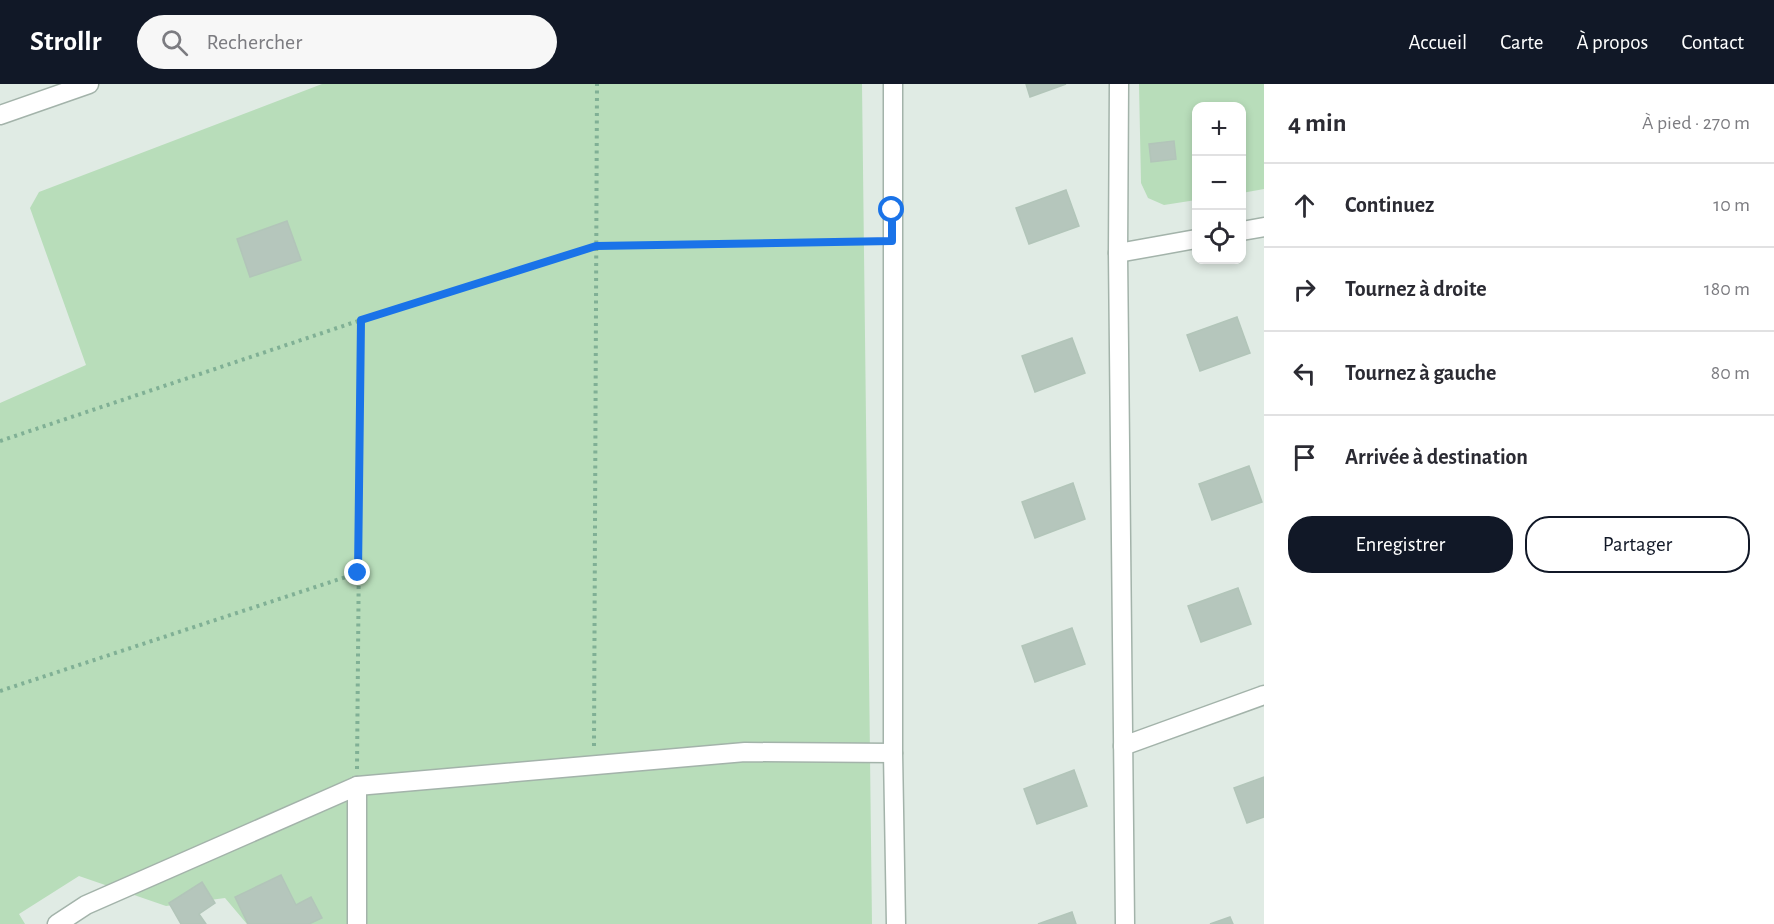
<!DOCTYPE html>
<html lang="fr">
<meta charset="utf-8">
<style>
body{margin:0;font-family:"Alegreya Sans",sans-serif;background:#f7f7f7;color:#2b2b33}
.controls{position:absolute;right:18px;top:18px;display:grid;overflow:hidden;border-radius:12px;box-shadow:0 3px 9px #0003}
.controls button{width:54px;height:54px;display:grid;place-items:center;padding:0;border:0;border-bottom:2px solid #e1e1e2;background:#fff;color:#2b2b33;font:30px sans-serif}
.stop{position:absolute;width:18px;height:18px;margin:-14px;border:4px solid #1a73e8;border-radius:50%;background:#fff}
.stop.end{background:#1a73e8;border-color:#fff;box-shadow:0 2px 6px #0008}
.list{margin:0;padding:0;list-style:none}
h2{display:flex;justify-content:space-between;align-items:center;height:78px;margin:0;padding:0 24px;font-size:26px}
h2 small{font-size:20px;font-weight:400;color:#7c7c81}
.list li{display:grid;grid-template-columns:39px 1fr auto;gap:18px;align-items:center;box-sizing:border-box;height:84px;padding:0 24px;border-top:2px solid #e1e1e2}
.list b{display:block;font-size:22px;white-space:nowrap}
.list em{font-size:20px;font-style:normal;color:#7c7c81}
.actions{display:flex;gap:12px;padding:18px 24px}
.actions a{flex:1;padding:14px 0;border:2px solid #111827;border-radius:24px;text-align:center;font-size:21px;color:#111827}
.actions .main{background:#111827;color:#fff}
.icon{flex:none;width:33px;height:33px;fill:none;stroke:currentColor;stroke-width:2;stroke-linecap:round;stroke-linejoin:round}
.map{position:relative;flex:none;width:1264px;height:840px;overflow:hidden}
header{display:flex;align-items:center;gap:36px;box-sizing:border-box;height:84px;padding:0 30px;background:#111827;color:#fff}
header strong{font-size:28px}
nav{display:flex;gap:33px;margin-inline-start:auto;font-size:21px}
.search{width:420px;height:54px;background:#f7f7f7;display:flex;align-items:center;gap:15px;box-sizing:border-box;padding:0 21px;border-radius:33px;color:#7c7c81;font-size:22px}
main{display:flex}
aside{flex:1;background:#fff}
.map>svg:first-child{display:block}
.green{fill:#b8ddba}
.building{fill:#b5c6bc;stroke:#b2c5b9;stroke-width:1.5}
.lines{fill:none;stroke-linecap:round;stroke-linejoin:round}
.minor-casing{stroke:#a3b3aa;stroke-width:21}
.tertiary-casing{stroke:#a3b3aa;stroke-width:21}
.path{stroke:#80b095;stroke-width:4;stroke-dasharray:3 4.5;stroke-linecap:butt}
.minor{stroke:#fff;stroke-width:18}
.tertiary{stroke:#fff;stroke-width:18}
.route{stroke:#1a73e8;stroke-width:8}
</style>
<header>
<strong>Strollr</strong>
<div class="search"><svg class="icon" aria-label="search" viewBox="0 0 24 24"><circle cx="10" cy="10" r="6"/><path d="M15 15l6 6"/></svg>Rechercher</div>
<nav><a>Accueil</a><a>Carte</a><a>À propos</a><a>Contact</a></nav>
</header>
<main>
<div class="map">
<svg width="1264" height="840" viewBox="0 0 1264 840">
<rect width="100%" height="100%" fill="#e0ebe4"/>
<g class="green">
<path d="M 322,0 L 862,0 L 872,840 L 247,840 L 225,814 L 166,822 L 79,792 L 19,830 L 25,840 L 0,840 L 0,319 L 86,281 L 30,124 L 39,108 Z"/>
<path d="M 1139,0 L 1264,0 L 1264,105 L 1242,109 L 1242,22 L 1196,22 L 1196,116 L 1164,121 L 1148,114 L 1141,99 Z"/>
</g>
<g class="building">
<path d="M 1026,0 L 1066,0 L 1030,13 Z"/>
<path d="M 1174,57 L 1176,75 L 1151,78 L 1149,60 Z"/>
<path d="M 1066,106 L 1079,142 L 1029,160 L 1016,124 Z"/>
<path d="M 287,137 L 301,176 L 250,193 L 237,155 Z"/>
<path d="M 1237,233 L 1250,269 L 1200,287 L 1187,251 Z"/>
<path d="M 1072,254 L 1085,289 L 1035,308 L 1022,272 Z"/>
<path d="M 1249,382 L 1262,418 L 1212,436 L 1199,400 Z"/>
<path d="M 1073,399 L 1085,435 L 1035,454 L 1022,418 Z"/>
<path d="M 1238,504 L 1251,540 L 1201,558 L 1188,522 Z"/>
<path d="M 1072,544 L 1085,580 L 1035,598 L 1022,562 Z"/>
<path d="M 1074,686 L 1087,722 L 1037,740 L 1024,705 Z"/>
<path d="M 1264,693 L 1264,733 L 1247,739 L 1234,704 Z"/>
<path d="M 281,791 L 296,821 L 311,813 L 322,834 L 309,840 L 248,840 L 235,813 Z"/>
<path d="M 202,798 L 215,819 L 199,830 L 206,840 L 181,840 L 169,819 Z"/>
<path d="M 1072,828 L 1076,840 L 1038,840 Z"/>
<path d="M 1230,833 L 1233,840 L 1210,840 Z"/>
</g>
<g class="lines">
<defs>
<g id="minor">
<path d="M 1119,0 L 1118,169 L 1125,840"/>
<path d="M 1242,147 L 1264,143"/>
<path d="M 1118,169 L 1196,155"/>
<path d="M 1123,662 L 1264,611"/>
<path d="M 57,840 L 86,821 L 357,702 L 745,668 L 893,669"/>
<path d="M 357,840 L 357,702"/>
</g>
<g id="tertiary">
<path d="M 893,0 L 893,669 L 896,840"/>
<path d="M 0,31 L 89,0"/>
</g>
</defs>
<use href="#minor" class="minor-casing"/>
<use href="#tertiary" class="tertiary-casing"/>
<g class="path">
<path d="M 0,357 L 361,236 L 596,162 L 874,157"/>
<path d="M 0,607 L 358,489"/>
<path d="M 594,662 L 597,0"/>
<path d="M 357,685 L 361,236"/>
</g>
<use href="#minor" class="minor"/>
<use href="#tertiary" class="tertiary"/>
</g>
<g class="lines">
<path class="route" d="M 358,489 L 361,236 L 596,162 L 892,157 L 892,126"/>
</g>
</svg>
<div class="controls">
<button>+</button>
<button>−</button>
<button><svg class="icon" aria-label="locate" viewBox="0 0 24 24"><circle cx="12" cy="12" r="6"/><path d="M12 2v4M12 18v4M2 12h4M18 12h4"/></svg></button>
</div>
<div class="stop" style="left:892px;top:126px"></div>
<div class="stop end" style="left:358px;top:489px"></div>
</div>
<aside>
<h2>4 min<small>À pied · 270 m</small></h2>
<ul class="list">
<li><svg class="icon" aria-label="ahead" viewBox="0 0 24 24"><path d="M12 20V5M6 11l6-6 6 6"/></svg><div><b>Continuez</b></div><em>10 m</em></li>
<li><svg class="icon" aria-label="right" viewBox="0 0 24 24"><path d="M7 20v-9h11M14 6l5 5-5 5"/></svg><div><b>Tournez à droite</b></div><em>180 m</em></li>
<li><svg class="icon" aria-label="left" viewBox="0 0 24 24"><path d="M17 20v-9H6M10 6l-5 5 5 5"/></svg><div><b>Tournez à gauche</b></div><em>80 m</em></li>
<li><svg class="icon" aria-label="arrive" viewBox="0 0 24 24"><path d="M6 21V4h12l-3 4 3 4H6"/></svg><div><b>Arrivée à destination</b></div></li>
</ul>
<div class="actions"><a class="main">Enregistrer</a><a>Partager</a></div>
</aside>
</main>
